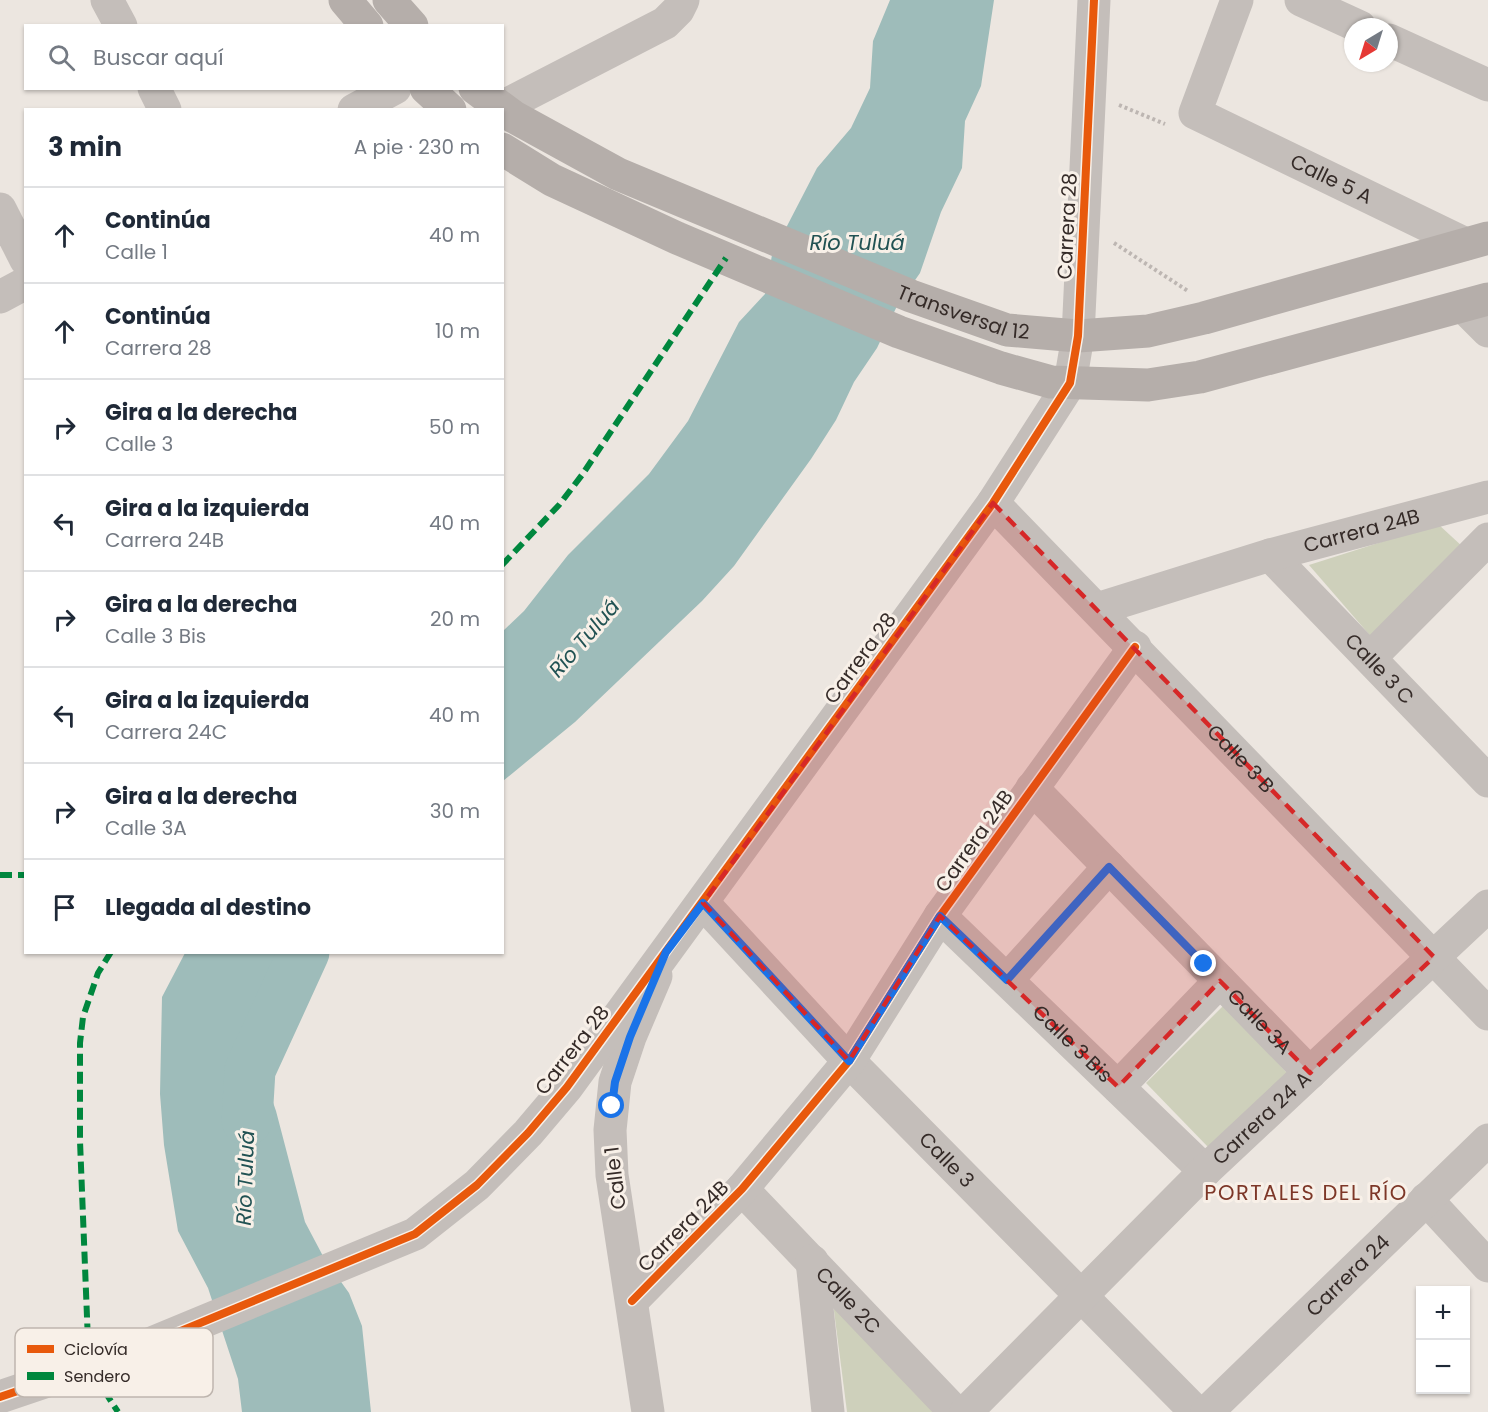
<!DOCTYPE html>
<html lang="es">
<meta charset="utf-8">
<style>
body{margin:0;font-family:Poppins,sans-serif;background:#f6f6f7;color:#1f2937}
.controls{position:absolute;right:18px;bottom:18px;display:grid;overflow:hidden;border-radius:0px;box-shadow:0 2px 4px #0004}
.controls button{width:54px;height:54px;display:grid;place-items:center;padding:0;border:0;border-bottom:2px solid #e0e1e3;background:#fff;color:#1f2937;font:30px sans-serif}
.compass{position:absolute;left:1344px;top:18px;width:54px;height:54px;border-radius:50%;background:#fff;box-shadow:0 2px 4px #0004;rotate:218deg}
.stop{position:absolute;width:18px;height:18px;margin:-14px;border:4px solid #1a73e8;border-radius:50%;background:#fff}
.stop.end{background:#1a73e8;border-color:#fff;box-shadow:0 2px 6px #0008}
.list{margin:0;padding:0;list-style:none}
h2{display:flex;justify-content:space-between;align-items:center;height:78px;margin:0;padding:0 24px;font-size:26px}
h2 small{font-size:20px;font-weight:400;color:#747a83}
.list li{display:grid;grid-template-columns:39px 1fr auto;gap:18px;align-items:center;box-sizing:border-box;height:96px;padding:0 24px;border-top:2px solid #e0e1e3}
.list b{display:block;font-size:22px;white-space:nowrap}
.list p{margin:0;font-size:20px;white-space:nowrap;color:#747a83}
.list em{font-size:20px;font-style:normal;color:#747a83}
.icon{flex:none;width:33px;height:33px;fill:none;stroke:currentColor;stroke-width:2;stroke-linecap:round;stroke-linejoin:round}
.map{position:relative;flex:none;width:1488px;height:1412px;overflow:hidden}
.search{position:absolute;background:#fff;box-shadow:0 2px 4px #0004;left:24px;top:24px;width:480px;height:66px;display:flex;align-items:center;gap:15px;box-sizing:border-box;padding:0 21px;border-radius:0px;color:#747a83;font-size:22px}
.panel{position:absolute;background:#fff;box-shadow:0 2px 4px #0004;left:24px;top:108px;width:480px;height:846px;border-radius:0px}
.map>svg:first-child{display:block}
.green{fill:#ced0bb}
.water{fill:#9ebcba}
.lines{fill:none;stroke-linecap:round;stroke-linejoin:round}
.river{stroke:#9ebcba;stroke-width:51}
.path{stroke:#bdb6b2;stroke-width:4;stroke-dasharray:3 3;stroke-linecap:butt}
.minor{stroke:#c4beba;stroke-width:33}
.tertiary{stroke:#c4beba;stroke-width:33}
.secondary{stroke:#b5aeaa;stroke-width:33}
.quiet{stroke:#00873e;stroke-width:6;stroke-dasharray:12 6;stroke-linecap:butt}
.cycleway-casing{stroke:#f8f0e8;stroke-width:11}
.cycleway{stroke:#e8590c;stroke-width:8}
.route{stroke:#1a73e8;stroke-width:8}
.marked{fill:#d62828;fill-opacity:0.2;stroke:#d62828;stroke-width:4.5;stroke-dasharray:12 8;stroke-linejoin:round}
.labels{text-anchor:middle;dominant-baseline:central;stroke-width:6;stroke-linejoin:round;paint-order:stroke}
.street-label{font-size:20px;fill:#352b28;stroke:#f8f0e8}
.water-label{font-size:21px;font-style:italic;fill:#215253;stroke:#f8f0e8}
.neighbourhood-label{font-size:21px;letter-spacing:1.5px;fill:#7d3728;stroke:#f8f0e8}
.key{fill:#f8f0e8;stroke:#beb5ae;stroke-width:1.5}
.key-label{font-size:16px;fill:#352b28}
</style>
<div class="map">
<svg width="1488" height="1412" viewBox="0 0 1488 1412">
<rect width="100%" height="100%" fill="#ece6e0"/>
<g class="green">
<path d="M 1438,524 L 1464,548 L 1374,640 L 1309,565 Z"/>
<path d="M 1224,1005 L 1288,1074 L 1209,1148 L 1146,1083 Z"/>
<path d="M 833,1303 L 936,1412 L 847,1412 Z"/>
</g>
<g class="water">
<path d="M 890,0 L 994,0 L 981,86 L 965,121 L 962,168 L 941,212 L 920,273 L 897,306 L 877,348 L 854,382 L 836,420 L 811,459 L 734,566 L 702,601 L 575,722 L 503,781 L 503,631 L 524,611 L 568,555 L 649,474 L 688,421 L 739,322 L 765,294 L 772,255 L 817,168 L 851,128 L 870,88 L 873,41 Z"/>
<path d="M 185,953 L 318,953 L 258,1032 L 258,1059 L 276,1111 L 305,1222 L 324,1258 L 349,1293 L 362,1326 L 371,1412 L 242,1412 L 238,1379 L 208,1288 L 178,1231 L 164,1145 L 160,1094 L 162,997 Z"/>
</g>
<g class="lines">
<path class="river" d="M 247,1120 L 250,1070 L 304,952"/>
<g class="path">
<path d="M 1119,105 L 1165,124"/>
<path d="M 1114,243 L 1188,291"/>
</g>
<g class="minor">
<path d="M 107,0 L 121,26"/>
<path id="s1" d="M 1237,0 L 1195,113 L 1466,244"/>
<path d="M 1301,0 L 1360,27"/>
<path d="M 1389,40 L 1488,85"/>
<path d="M 154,88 L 165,110"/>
<path d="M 502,107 L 665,23 L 678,10 L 683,0"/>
<path d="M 354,110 L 395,88"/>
<path d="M 0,209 L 26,260"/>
<path d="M 0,297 L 26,283"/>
<path d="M 1463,306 L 1488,331"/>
<path id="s2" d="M 993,503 L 1488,1014"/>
<path id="s3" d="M 1270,555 L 1488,781"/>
<path id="s4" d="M 1097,609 L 1270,555 L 1488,497"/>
<path d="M 1370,658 L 1488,539"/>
<path id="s5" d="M 1032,788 L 1310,1073"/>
<path id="s6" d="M 703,903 L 849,1061 L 1196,1412"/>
<path id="s7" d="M 940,916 L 1205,1171"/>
<path d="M 1007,980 L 1109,867"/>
<path d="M 1118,1087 L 1220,981"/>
<path id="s8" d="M 742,1189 L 955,1412"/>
<path d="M 1426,1199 L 1488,1266"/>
<path d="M 812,1261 L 828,1412"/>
<path d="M 632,1301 L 742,1189 L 849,1061 L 940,916 L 1135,647"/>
<path d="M 648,1412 L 612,1175 L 610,1130 L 615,1082 L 630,1037 L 656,976"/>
<path id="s9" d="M 966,1412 L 1205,1171 L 1488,906"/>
<path id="s10" d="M 1207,1412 L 1488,1140"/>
</g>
<path class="tertiary" d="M 0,1397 L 118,1357 L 415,1234 L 477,1185 L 528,1133 L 567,1087 L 993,503 L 1070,383 L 1078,336 L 1094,0"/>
<g class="secondary">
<path d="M 345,0 L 367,26"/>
<path d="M 389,0 L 412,26"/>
<path d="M 426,88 L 450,110"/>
<path id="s11" d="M 475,88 L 514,117 L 618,174 L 911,296 L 1007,330 L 1078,336 L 1148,331 L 1204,318 L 1488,238"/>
<path d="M 502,149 L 552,180 L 677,238 L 899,332 L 1001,368 L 1051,382 L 1148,385 L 1200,377 L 1488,299"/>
</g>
<g class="quiet">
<path d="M 502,565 L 559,505 L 582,475 L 726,258"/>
<path d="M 0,875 L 26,875"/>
<path d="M 111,952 L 98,973 L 83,1017 L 80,1043 L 80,1141 L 89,1367 L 118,1412"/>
</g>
<defs>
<g id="cycleway">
<path d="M 632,1301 L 742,1189 L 849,1061 L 940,916 L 1135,647"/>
<path d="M 0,1397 L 118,1357 L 415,1234 L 477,1185 L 528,1133 L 567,1087 L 993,503 L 1070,383 L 1078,336 L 1094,0"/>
</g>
</defs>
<use href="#cycleway" class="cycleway-casing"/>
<use href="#cycleway" class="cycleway"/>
</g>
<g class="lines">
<path class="route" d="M 612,1106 L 615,1082 L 630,1037 L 666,952 L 703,903 L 849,1061 L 940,916 L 1007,980 L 1109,867 L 1204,964"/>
</g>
<path class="marked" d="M 993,503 L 1434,957 L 1310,1073 L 1220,981 L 1118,1087 L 940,916 L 849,1061 L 703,903 Z"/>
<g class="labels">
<g class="street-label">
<text stroke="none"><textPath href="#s1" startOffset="272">Calle 5 A</textPath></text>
<text transform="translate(1067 226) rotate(-87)">Carrera 28</text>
<text stroke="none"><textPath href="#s11" startOffset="540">Transversal 12</textPath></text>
<text stroke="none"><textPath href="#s4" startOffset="276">Carrera 24B</textPath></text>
<text transform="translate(860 658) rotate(-54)">Carrera 28</text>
<text stroke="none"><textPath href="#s3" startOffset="158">Calle 3 C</textPath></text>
<text stroke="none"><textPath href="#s2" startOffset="356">Calle 3 B</textPath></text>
<text transform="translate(974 841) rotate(-55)">Carrera 24B</text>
<text stroke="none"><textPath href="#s5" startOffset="326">Calle 3A</textPath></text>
<text stroke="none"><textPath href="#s7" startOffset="184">Calle 3 Bis</textPath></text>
<text transform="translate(572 1050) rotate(-52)">Carrera 28</text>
<text stroke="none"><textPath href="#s9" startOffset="417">Carrera 24 A</textPath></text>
<text stroke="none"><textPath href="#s6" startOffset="354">Calle 3</textPath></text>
<text transform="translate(615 1178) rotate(-97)">Calle 1</text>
<text transform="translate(683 1226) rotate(-45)">Carrera 24B</text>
<text stroke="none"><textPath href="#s10" startOffset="196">Carrera 24</textPath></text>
<text stroke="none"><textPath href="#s8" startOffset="154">Calle 2C</textPath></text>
</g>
<g class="water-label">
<text x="857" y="242">Río Tuluá</text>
<text transform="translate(584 638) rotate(-49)">Río Tuluá</text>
<text transform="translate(245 1178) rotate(-88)">Río Tuluá</text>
</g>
<g class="neighbourhood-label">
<text x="1306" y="1192">PORTALES DEL RÍO</text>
</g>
</g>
<rect x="15" y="1328" width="198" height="69" rx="9" class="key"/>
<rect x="27" y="1345" width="27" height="8" fill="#e8590c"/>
<rect x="27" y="1372" width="27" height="8" fill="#00873e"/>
<g class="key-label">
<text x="64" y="1355">Ciclovía</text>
<text x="64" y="1382">Sendero</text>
</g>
</svg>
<div class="controls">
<button>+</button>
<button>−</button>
</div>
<svg class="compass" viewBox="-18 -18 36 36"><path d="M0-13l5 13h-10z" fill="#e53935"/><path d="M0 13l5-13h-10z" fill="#747a83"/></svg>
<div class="stop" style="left:612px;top:1106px"></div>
<div class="stop end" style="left:1204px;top:964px"></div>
<div class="search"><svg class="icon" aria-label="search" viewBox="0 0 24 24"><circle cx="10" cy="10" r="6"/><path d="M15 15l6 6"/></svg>Buscar aquí</div>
<section class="panel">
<h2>3 min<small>A pie · 230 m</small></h2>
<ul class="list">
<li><svg class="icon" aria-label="ahead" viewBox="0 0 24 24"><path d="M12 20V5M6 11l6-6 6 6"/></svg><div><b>Continúa</b><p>Calle 1</p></div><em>40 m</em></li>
<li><svg class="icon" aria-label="ahead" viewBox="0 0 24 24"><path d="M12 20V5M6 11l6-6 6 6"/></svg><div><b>Continúa</b><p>Carrera 28</p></div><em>10 m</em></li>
<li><svg class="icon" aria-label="right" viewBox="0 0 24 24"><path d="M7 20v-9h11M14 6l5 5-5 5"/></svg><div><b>Gira a la derecha</b><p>Calle 3</p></div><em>50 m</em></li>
<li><svg class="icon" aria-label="left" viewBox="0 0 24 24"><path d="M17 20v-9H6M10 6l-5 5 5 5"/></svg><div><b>Gira a la izquierda</b><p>Carrera 24B</p></div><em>40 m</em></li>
<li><svg class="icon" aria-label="right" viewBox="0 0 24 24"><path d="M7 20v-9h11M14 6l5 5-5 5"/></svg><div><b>Gira a la derecha</b><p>Calle 3 Bis</p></div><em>20 m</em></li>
<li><svg class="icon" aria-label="left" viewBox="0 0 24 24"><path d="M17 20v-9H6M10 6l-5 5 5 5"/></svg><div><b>Gira a la izquierda</b><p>Carrera 24C</p></div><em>40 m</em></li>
<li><svg class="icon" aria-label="right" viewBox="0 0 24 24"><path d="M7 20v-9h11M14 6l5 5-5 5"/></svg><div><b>Gira a la derecha</b><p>Calle 3A</p></div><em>30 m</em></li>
<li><svg class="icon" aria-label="arrive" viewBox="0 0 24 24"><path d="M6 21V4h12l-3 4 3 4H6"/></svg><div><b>Llegada al destino</b></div></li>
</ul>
</section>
</div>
